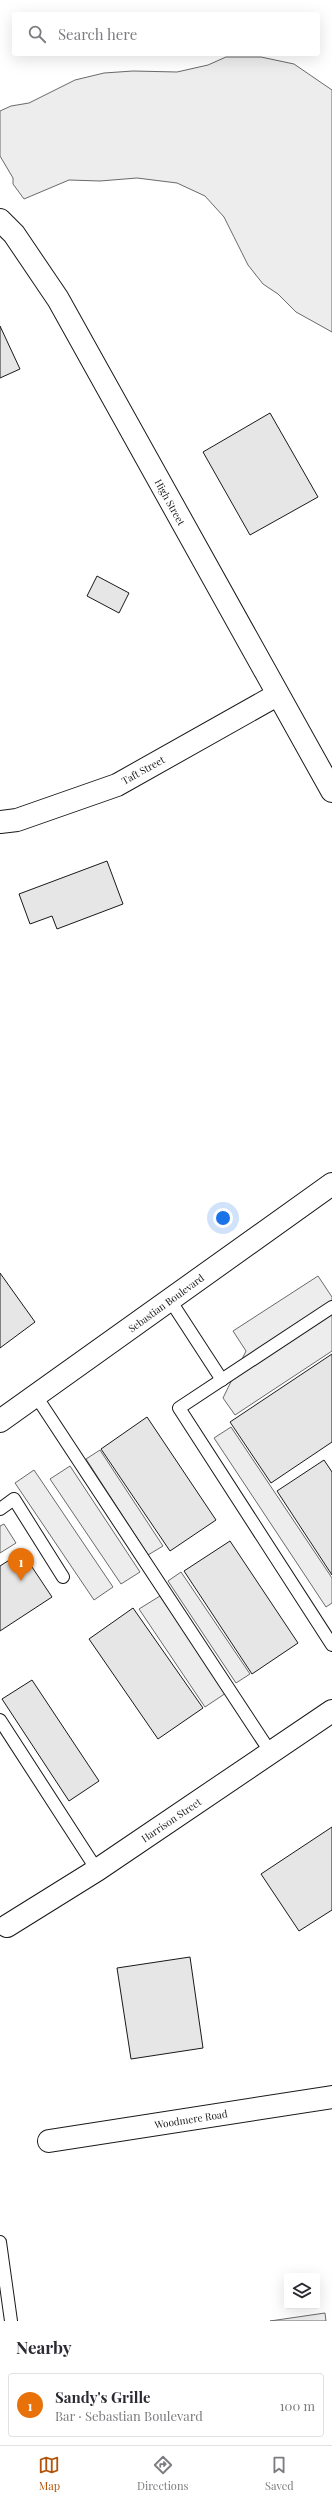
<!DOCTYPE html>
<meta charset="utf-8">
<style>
body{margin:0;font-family:"Playfair Display",serif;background:#f2f2f3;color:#2b2b33}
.controls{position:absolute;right:12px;bottom:12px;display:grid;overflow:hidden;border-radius:4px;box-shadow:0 4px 16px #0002}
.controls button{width:36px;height:36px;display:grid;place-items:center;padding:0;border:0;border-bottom:1px solid #e1e1e2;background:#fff;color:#2b2b33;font:20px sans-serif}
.you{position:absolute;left:223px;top:1218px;width:14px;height:14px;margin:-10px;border:3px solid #fff;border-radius:50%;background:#1a73e8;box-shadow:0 0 0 6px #1a73e833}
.badge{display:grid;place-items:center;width:26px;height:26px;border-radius:50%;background:#b45309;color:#fff;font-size:13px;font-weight:700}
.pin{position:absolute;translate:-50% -33px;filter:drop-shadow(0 1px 2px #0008)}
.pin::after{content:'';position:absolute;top:21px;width:14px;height:12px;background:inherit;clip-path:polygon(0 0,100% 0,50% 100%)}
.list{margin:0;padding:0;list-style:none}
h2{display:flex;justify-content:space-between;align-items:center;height:52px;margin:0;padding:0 16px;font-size:17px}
h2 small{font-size:13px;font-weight:400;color:#7c7c81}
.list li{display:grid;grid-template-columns:26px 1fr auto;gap:12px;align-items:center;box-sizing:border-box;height:64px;margin:0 8px 8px;padding:0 8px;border:1px solid #e1e1e2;border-radius:4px}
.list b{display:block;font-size:15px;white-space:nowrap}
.list p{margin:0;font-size:13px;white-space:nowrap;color:#7c7c81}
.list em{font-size:13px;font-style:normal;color:#7c7c81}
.icon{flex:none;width:22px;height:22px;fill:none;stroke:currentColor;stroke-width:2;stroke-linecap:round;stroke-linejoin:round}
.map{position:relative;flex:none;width:332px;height:2321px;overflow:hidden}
.search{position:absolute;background:#fff;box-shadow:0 4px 16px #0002;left:12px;right:12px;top:12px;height:44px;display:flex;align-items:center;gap:10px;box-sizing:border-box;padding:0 14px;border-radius:4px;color:#7c7c81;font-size:15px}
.sheet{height:124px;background:#fff}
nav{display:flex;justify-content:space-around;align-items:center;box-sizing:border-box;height:56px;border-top:1px solid #e1e1e2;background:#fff;font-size:11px;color:#7c7c81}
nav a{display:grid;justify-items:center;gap:2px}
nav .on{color:#b45309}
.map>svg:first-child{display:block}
.built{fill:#ededed;stroke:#6a6a6a}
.building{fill:#e6e6e6;stroke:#1a1a1a}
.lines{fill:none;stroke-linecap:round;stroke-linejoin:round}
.service-casing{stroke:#1a1a1a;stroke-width:14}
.minor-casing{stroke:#1a1a1a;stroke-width:24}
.tertiary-casing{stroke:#1a1a1a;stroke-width:24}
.secondary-casing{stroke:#1a1a1a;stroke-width:24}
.service{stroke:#fff;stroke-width:12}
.minor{stroke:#fff;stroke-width:22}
.tertiary{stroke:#fff;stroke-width:22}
.secondary{stroke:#fff;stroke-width:22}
.labels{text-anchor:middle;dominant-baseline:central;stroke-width:3;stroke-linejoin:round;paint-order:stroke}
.street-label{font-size:10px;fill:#1a1a1a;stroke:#fff}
</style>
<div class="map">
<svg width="332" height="2321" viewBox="0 0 332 2321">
<rect width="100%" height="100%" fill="#fff"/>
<g class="built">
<path d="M 226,57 L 261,57 L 294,64 L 332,90 L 332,332 L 296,312 L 278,294 L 263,284 L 248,265 L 224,217 L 205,196 L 177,183 L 137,178 L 100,181 L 69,180 L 24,199 L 13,184 L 13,178 L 0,156 L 0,111 L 11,106 L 29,103 L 75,80 L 104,73 L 133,71 L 177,72 L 208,65 Z"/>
<path d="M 318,1276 L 332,1297 L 332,1351 L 235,1415 L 223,1398 L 246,1351 L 233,1331 Z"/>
<path d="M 231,1427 L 332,1578 L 332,1603 L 326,1607 L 214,1438 Z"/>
<path d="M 100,1450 L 163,1546 L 148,1555 L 86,1459 Z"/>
<path d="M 70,1466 L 140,1572 L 121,1584 L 50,1479 Z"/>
<path d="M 34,1470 L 113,1587 L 94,1600 L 15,1483 Z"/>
<path d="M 4,1524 L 16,1543 L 0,1553 L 0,1526 Z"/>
<path d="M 181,1572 L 250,1674 L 236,1683 L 168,1581 Z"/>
<path d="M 160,1596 L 226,1693 L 205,1707 L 139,1609 Z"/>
<path d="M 325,2313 L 326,2321 L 270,2321 Z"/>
</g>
<g class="building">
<path d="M 0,326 L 20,369 L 0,378 Z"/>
<path d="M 270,413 L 318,497 L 250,535 L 203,452 Z"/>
<path d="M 97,576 L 129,593 L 119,613 L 87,596 Z"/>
<path d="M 107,861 L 123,904 L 57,929 L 52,916 L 30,924 L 19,894 Z"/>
<path d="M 0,1273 L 35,1322 L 0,1348 Z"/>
<path d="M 332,1354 L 332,1442 L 271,1483 L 230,1422 Z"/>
<path d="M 147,1417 L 216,1520 L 170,1551 L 101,1449 Z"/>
<path d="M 324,1460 L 332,1472 L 332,1575 L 277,1491 Z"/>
<path d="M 230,1541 L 298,1643 L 252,1674 L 184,1571 Z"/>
<path d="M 22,1552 L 52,1597 L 0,1631 L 0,1566 Z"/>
<path d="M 133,1608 L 203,1708 L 158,1739 L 89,1639 Z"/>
<path d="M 32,1680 L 99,1781 L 69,1801 L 2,1699 Z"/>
<path d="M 332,1827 L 332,1910 L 299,1931 L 261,1874 Z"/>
<path d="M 190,1957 L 203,2048 L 131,2059 L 117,1968 Z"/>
</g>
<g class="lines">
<defs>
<g id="service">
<path d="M 170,1300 L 222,1380"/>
<path d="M 332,1307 L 179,1408 L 332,1645"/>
<path d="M 36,1396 L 271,1753"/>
<path d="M 0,1509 L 14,1499 L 63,1577"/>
<path d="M 0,1720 L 97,1870"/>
<path d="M 0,2242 L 11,2321"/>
</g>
<g id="minor">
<path d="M 0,822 L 17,820 L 117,785 L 277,695"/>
<path d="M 7,1926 L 97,1870 L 332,1711"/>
<path d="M 49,2141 L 332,2097"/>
</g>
<path id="tertiary" d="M 0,220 L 14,234 L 58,299 L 332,791"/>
<path id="secondary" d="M 0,1421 L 332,1184"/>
</defs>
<use href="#service" class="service-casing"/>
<use href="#minor" class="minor-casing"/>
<use href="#tertiary" class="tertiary-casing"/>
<use href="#secondary" class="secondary-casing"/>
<use href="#service" class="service"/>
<use href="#minor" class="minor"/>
<use href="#tertiary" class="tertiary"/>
<use href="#secondary" class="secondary"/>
</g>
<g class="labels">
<g class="street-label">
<text transform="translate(170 502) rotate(61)">High Street</text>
<text transform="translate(143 770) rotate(-29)">Taft Street</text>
<text transform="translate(166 1303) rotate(-36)">Sebastian Boulevard</text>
<text transform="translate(171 1820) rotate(-34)">Harrison Street</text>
<text transform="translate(191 2119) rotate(-9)">Woodmere Road</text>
</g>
</g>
</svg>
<div class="controls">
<button><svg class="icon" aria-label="layers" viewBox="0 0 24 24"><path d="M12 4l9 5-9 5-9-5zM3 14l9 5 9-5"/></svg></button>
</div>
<div class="you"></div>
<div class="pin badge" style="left:21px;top:1581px;background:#e8710a">1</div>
<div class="search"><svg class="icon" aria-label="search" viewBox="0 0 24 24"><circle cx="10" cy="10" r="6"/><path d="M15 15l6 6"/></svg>Search here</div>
</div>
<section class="sheet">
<h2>Nearby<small></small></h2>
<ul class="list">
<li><span class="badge" style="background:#e8710a">1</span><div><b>Sandy's Grille</b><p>Bar · Sebastian Boulevard</p></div><em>100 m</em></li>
</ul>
</section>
<nav>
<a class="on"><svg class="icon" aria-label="map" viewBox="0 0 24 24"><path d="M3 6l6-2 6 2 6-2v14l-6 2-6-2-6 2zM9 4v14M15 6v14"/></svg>Map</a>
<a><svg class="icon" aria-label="directions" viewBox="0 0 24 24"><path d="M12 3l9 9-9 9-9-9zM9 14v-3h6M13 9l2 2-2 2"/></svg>Directions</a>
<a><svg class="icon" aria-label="saved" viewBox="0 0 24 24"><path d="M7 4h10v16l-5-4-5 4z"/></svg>Saved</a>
</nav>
